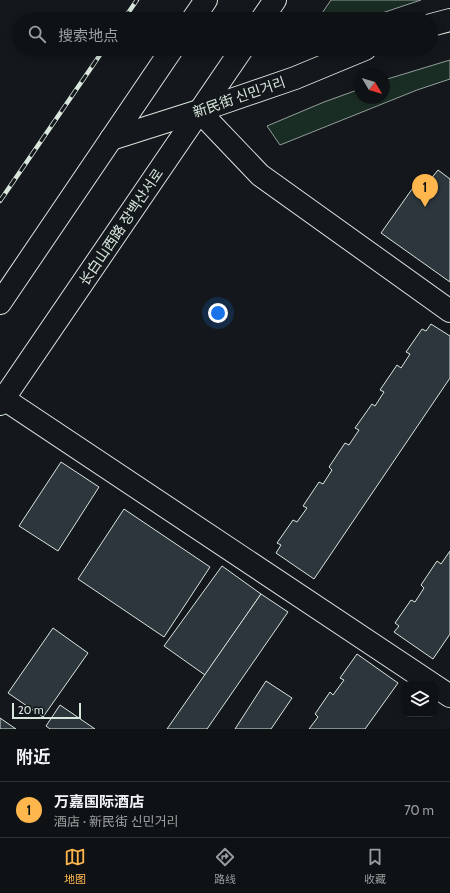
<!DOCTYPE html>
<html lang="zh">
<meta charset="utf-8">
<style>
body{margin:0;font-family:Cabin,"Noto Sans SC","Noto Sans KR",sans-serif;background:#181b1e;color:#f1f3f6}
.controls{position:absolute;right:12px;bottom:12px;display:grid;overflow:hidden;border-radius:8px;box-shadow:0 2px 10px #0003}
.controls button{width:36px;height:36px;display:grid;place-items:center;padding:0;border:0;border-bottom:1px solid #2f3234;background:#0f1215;color:#f1f3f6;font:20px sans-serif}
.compass{position:absolute;left:354px;top:68px;width:36px;height:36px;border-radius:50%;background:#0f1215;box-shadow:0 2px 10px #0003;rotate:128deg}
.scale{position:absolute;left:12px;bottom:10px;width:69px;box-sizing:border-box;padding-left:4px;border:2px solid #d8e6dc;border-top:0;font-size:11px;line-height:14px;white-space:nowrap;color:#d8e6dc;-webkit-text-stroke:3px #14181c;paint-order:stroke}
.you{position:absolute;left:218px;top:313px;width:14px;height:14px;margin:-10px;border:3px solid #fff;border-radius:50%;background:#1a73e8;box-shadow:0 0 0 6px #1a73e833}
.badge{display:grid;place-items:center;width:26px;height:26px;border-radius:50%;background:#ffb74d;color:#111;font-size:13px;font-weight:700}
.pin{position:absolute;translate:-50% -33px;filter:drop-shadow(0 1px 2px #0008)}
.pin::after{content:'';position:absolute;top:21px;width:14px;height:12px;background:inherit;clip-path:polygon(0 0,100% 0,50% 100%)}
.list{margin:0;padding:0;list-style:none}
h2{display:flex;justify-content:space-between;align-items:center;height:52px;margin:0;padding:0 16px;font-size:17px}
h2 small{font-size:13px;font-weight:400;color:#9b9ea0}
.list li{display:grid;grid-template-columns:26px 1fr auto;gap:12px;align-items:center;box-sizing:border-box;height:56px;padding:0 16px;border-top:1px solid #2f3234}
.list b{display:block;font-size:15px;white-space:nowrap}
.list p{margin:0;font-size:13px;white-space:nowrap;color:#9b9ea0}
.list em{font-size:13px;font-style:normal;color:#9b9ea0}
.icon{flex:none;width:22px;height:22px;fill:none;stroke:currentColor;stroke-width:2;stroke-linecap:round;stroke-linejoin:round}
.map{position:relative;flex:none;width:450px;height:729px;overflow:hidden}
.search{position:absolute;background:#0f1215;box-shadow:0 2px 10px #0003;left:12px;right:12px;top:12px;height:44px;display:flex;align-items:center;gap:10px;box-sizing:border-box;padding:0 14px;border-radius:22px;color:#9b9ea0;font-size:15px}
.sheet{height:108px;background:#0f1215}
nav{display:flex;justify-content:space-around;align-items:center;box-sizing:border-box;height:56px;border-top:1px solid #2f3234;background:#0f1215;font-size:11px;color:#9b9ea0}
nav a{display:grid;justify-items:center;gap:2px}
nav .on{color:#ffb74d}
.map>svg:first-child{display:block}
.green{fill:#1a2d24;stroke:#939e99}
.building{fill:#2c363c;stroke:#d8e6dc}
.lines{fill:none;stroke-linecap:round;stroke-linejoin:round}
.minor-casing{stroke:#d8e6dc;stroke-width:24}
.major-casing{stroke:#d8e6dc;stroke-width:24}
.minor{stroke:#14181c;stroke-width:22}
.major{stroke:#14181c;stroke-width:22}
.rail-casing{stroke:#d8e6dc;stroke-width:4.5}
.rail{stroke:#14181c;stroke-width:3;stroke-dasharray:9;stroke-linecap:butt}
.labels{text-anchor:middle;dominant-baseline:central;stroke-width:3;stroke-linejoin:round;paint-order:stroke}
.street-label{font-size:14px;fill:#d8e6dc;stroke:#14181c}
</style>
<div class="map">
<svg width="450" height="729" viewBox="0 0 450 729">
<rect width="100%" height="100%" fill="#14181c"/>
<g class="green">
<path d="M 331,0 L 421,0 L 364,19 L 318,19 Z"/>
<path d="M 450,60 L 450,79 L 417,90 L 280,145 L 267,126 L 324,102 L 360,89 L 360,98 L 384,98 L 384,80 Z"/>
</g>
<g class="building">
<path d="M 438,170 L 450,179 L 450,282 L 381,233 L 422,175 L 430,180 Z"/>
<path d="M 431,324 L 450,336 L 450,378 L 314,579 L 276,553 L 281,545 L 277,543 L 293,520 L 297,522 L 307,508 L 303,506 L 319,482 L 323,484 L 332,470 L 329,467 L 345,443 L 349,445 L 359,430 L 355,428 L 372,404 L 375,406 L 384,392 L 380,390 L 397,365 L 401,368 L 410,354 L 406,352 L 422,329 L 426,331 Z"/>
<path d="M 61,462 L 99,487 L 58,551 L 19,526 Z"/>
<path d="M 124,509 L 210,567 L 164,637 L 78,579 Z"/>
<path d="M 450,551 L 450,634 L 433,659 L 394,632 L 399,626 L 395,623 L 411,600 L 415,602 L 424,588 L 421,585 L 437,561 L 441,564 Z"/>
<path d="M 222,566 L 261,594 L 205,675 L 164,646 Z"/>
<path d="M 261,594 L 288,612 L 207,729 L 167,729 Z"/>
<path d="M 53,628 L 88,653 L 43,717 L 8,693 Z"/>
<path d="M 357,654 L 398,683 L 365,729 L 309,729 L 318,717 L 315,714 L 330,692 L 333,695 L 344,680 L 340,678 Z"/>
<path d="M 266,681 L 292,698 L 271,729 L 235,729 Z"/>
<path d="M 60,705 L 95,729 L 50,729 L 46,726 Z"/>
<path d="M 0,718 L 16,729 L 0,729 Z"/>
</g>
<g class="lines">
<defs>
<g id="minor">
<path d="M 199,111 L 260,175 L 450,311"/>
<path d="M 4,399 L 432,684"/>
<path d="M 435,686 L 450,696"/>
</g>
<g id="major">
<path d="M 193,19 L 206,0"/>
<path d="M 262,19 L 275,0"/>
<path d="M 431,25 L 450,20"/>
<path d="M 111,139 L 199,111 L 295,78 L 365,49"/>
<path d="M 0,303 L 172,49"/>
<path d="M 0,404 L 242,49"/>
</g>
</defs>
<use href="#minor" class="minor-casing"/>
<use href="#major" class="major-casing"/>
<use href="#minor" class="minor"/>
<use href="#major" class="major"/>
<defs>
<g id="rail">
<path d="M 124,19 L 137,0"/>
<path d="M 0,201 L 104,49"/>
</g>
</defs>
<use href="#rail" class="rail-casing"/>
<use href="#rail" class="rail"/>
</g>
<g class="labels">
<g class="street-label">
<text transform="translate(239 97) rotate(-19)">新民街 신민거리</text>
<text transform="translate(121 227) rotate(-56)">长白山西路 장백산서로</text>
</g>
</g>
</svg>
<div class="controls">
<button><svg class="icon" aria-label="layers" viewBox="0 0 24 24"><path d="M12 4l9 5-9 5-9-5zM3 14l9 5 9-5"/></svg></button>
</div>
<svg class="compass" viewBox="-18 -18 36 36"><path d="M0-13l5 13h-10z" fill="#e53935"/><path d="M0 13l5-13h-10z" fill="#9b9ea0"/></svg>
<div class="scale">20 m</div>
<div class="you"></div>
<div class="pin badge" style="left:425px;top:207px">1</div>
<div class="search"><svg class="icon" aria-label="search" viewBox="0 0 24 24"><circle cx="10" cy="10" r="6"/><path d="M15 15l6 6"/></svg>搜索地点</div>
</div>
<section class="sheet">
<h2>附近<small></small></h2>
<ul class="list">
<li><span class="badge">1</span><div><b>万嘉国际酒店</b><p>酒店 · 新民街 신민거리</p></div><em>70 m</em></li>
</ul>
</section>
<nav>
<a class="on"><svg class="icon" aria-label="map" viewBox="0 0 24 24"><path d="M3 6l6-2 6 2 6-2v14l-6 2-6-2-6 2zM9 4v14M15 6v14"/></svg>地图</a>
<a><svg class="icon" aria-label="directions" viewBox="0 0 24 24"><path d="M12 3l9 9-9 9-9-9zM9 14v-3h6M13 9l2 2-2 2"/></svg>路线</a>
<a><svg class="icon" aria-label="saved" viewBox="0 0 24 24"><path d="M7 4h10v16l-5-4-5 4z"/></svg>收藏</a>
</nav>
